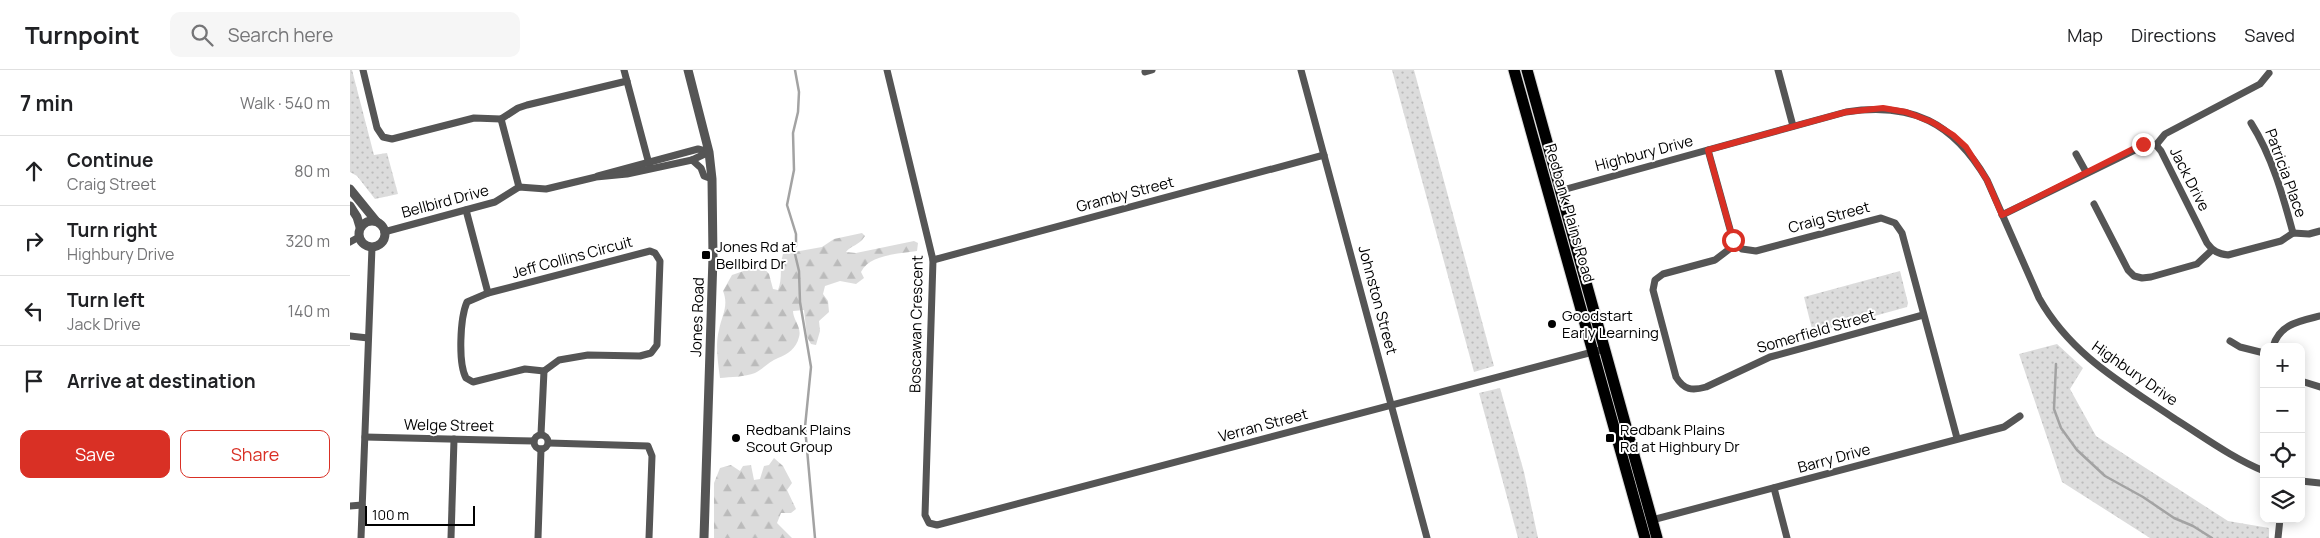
<!DOCTYPE html>
<meta charset="utf-8">
<style>
body{margin:0;font-family:Manrope,sans-serif;background:#f6f6f6;color:#202124}
.controls{position:absolute;right:15px;bottom:15px;display:grid;overflow:hidden;border-radius:10px;box-shadow:0 2px 12px #0003}
.controls button{width:45px;height:45px;display:grid;place-items:center;padding:0;border:0;border-bottom:1px solid #e0e0e0;background:#fff;color:#202124;font:25px sans-serif}
.scale{position:absolute;left:15px;bottom:12px;width:110px;box-sizing:border-box;padding-left:5px;border:2px solid #000;border-top:0;font-size:14px;line-height:18px;white-space:nowrap;color:#000;-webkit-text-stroke:4px #fff;paint-order:stroke}
.stop{position:absolute;width:15px;height:15px;margin:-11px;border:4px solid #d93025;border-radius:50%;background:#fff}
.stop.end{background:#d93025;border-color:#fff;box-shadow:0 1px 5px #0008}
.list{margin:0;padding:0;list-style:none}
h2{display:flex;justify-content:space-between;align-items:center;height:65px;margin:0;padding:0 20px;font-size:21px}
h2 small{font-size:16px;font-weight:400;color:#757577}
.list li{display:grid;grid-template-columns:32px 1fr auto;gap:15px;align-items:center;box-sizing:border-box;height:70px;padding:0 20px;border-top:1px solid #e0e0e0}
.list b{display:block;font-size:19px;white-space:nowrap}
.list p{margin:0;font-size:16px;white-space:nowrap;color:#757577}
.list em{font-size:16px;font-style:normal;color:#757577}
.actions{display:flex;gap:10px;padding:15px 20px}
.actions a{flex:1;padding:11px 0;border:1px solid #d93025;border-radius:10px;text-align:center;font-size:18px;color:#d93025}
.actions .main{background:#d93025;color:#fff}
.icon{flex:none;width:28px;height:28px;fill:none;stroke:currentColor;stroke-width:2;stroke-linecap:round;stroke-linejoin:round}
.map{position:relative;flex:none;width:1970px;height:468px;overflow:hidden}
header{display:flex;align-items:center;gap:30px;box-sizing:border-box;height:70px;padding:0 25px;background:#fff;border-bottom:1px solid #e0e0e0}
header strong{font-size:24px}
nav{display:flex;gap:28px;margin-inline-start:auto;font-size:18px}
.search{width:350px;height:45px;background:#f6f6f6;display:flex;align-items:center;gap:12px;box-sizing:border-box;padding:0 18px;border-radius:10px;color:#757577;font-size:19px}
main{display:flex}
aside{flex:1;background:#fff}
.map>svg:first-child{display:block}
.forest{fill:url(#forest-firs)}
.park{fill:url(#park-dots)}
.lines{fill:none;stroke-linecap:round;stroke-linejoin:round}
.stream{stroke:#a3a3a3;stroke-width:2.5}
.primary-casing{stroke:#dbdbdb;stroke-width:13}
.minor{stroke:#555;stroke-width:7}
.tertiary{stroke:#555;stroke-width:9}
.primary{stroke:#000;stroke-width:11}
.route{stroke:#d93025;stroke-width:6}
.poi-dot{fill:#000;stroke:#fff;stroke-width:2}
.labels{text-anchor:middle;dominant-baseline:central;stroke-width:4;stroke-linejoin:round;paint-order:stroke}
.street-label{font-size:15px;fill:#000;stroke:#fff}
.poi-label{font-size:15px;fill:#000;stroke:#fff;text-anchor:start}
</style>
<header>
<strong>Turnpoint</strong>
<div class="search"><svg class="icon" aria-label="search" viewBox="0 0 24 24"><circle cx="10" cy="10" r="6"/><path d="M15 15l6 6"/></svg>Search here</div>
<nav><a>Map</a><a>Directions</a><a>Saved</a></nav>
</header>
<main>
<aside>
<h2>7 min<small>Walk · 540 m</small></h2>
<ul class="list">
<li><svg class="icon" aria-label="ahead" viewBox="0 0 24 24"><path d="M12 20V5M6 11l6-6 6 6"/></svg><div><b>Continue</b><p>Craig Street</p></div><em>80 m</em></li>
<li><svg class="icon" aria-label="right" viewBox="0 0 24 24"><path d="M7 20v-9h11M14 6l5 5-5 5"/></svg><div><b>Turn right</b><p>Highbury Drive</p></div><em>320 m</em></li>
<li><svg class="icon" aria-label="left" viewBox="0 0 24 24"><path d="M17 20v-9H6M10 6l-5 5 5 5"/></svg><div><b>Turn left</b><p>Jack Drive</p></div><em>140 m</em></li>
<li><svg class="icon" aria-label="arrive" viewBox="0 0 24 24"><path d="M6 21V4h12l-3 4 3 4H6"/></svg><div><b>Arrive at destination</b></div></li>
</ul>
<div class="actions"><a class="main">Save</a><a>Share</a></div>
</aside>
<div class="map">
<svg width="1970" height="468" viewBox="0 0 1970 468">
<defs>
<pattern id="forest-firs" width="22" height="20" patternUnits="userSpaceOnUse" patternTransform="scale(1.25)"><rect width="22" height="20" fill="#dcdcdc"/><path d="M5 1l3.5 6h-7zM16 11l3.5 6h-7z" fill="#bbb"/></pattern>
<pattern id="park-dots" width="8" height="8" patternUnits="userSpaceOnUse" patternTransform="scale(1.25)"><rect width="8" height="8" fill="#dcdcdc"/><path d="M2 2h.1M6 6h.1" fill="none" stroke="#bbb" stroke-width="1.8" stroke-linecap="round"/></pattern>
</defs>
<rect width="100%" height="100%" fill="#fff"/>
<g class="forest">
<path d="M 512,163 L 515,166 C 509,176 501,175 496,182 L 506,183 L 564,171 L 568,173 L 567,181 C 549,184 520,184 511,202 L 514,208 L 506,214 L 490,211 L 475,216 L 473,224 L 478,231 L 479,242 L 469,251 L 470,261 L 466,275 L 461,274 L 457,267 L 454,240 L 443,241 C 443,250 452,257 449,267 C 446,279 438,284 428,288 C 420,291 413,299 405,303 C 395,307 380,307 370,308 C 368,293 365,275 369,260 C 372,245 379,236 373,221 L 382,205 L 411,195 L 419,204 L 423,219 L 428,220 C 433,208 429,197 433,184 L 472,177 L 484,169 Z"/>
<path d="M 424,388 L 433,396 L 442,413 L 437,420 L 446,439 L 441,443 L 431,443 L 427,453 L 442,468 L 364,468 L 364,413 L 370,398 L 381,395 L 390,401 L 393,396 L 401,395 L 404,410 L 410,409 L 414,396 L 419,395 Z"/>
</g>
<g class="park">
<path d="M 0,0 L 2,0 L 24,85 L 37,83 L 48,124 L 25,129 L 7,106 L 0,102 Z"/>
<path d="M 1042,0 L 1064,0 L 1144,296 L 1124,302 Z"/>
<path d="M 1550,201 L 1558,233 L 1557,237 L 1463,263 L 1454,227 Z"/>
<path d="M 1707,274 L 1733,298 L 1720,319 L 1746,366 L 1878,451 L 1919,458 L 1919,468 L 1800,468 L 1712,412 L 1669,284 Z"/>
<path d="M 1150,318 L 1174,402 L 1188,468 L 1168,468 L 1129,323 Z"/>
</g>
<g class="lines">
<g class="stream">
<path d="M 445,0 L 449,22 L 448,42 L 443,63 L 444,100 L 437,135 L 446,164 L 446,176"/>
<path d="M 445,184 L 449,201 L 450,232 L 461,297 L 455,357 L 465,468"/>
<path d="M 1706,294 L 1704,339 L 1711,358 L 1727,380 L 1755,406 L 1793,427 L 1824,448 L 1843,456 L 1862,468"/>
</g>
<defs>
<g id="primary">
<path d="M 1164,0 L 1295,468"/>
<path d="M 1177,0 L 1307,468"/>
</g>
</defs>
<use href="#primary" class="primary-casing"/>
<g class="minor">
<path d="M 13,0 L 27,58 L 33,67 L 42,69 L 124,48 L 151,49 L 168,38 L 177,35 L 277,11"/>
<path d="M 274,0 L 299,94"/>
<path d="M 537,0 L 583,190 L 575,445 L 579,453 L 587,455 L 1254,279"/>
<path d="M 951,0 L 1077,468"/>
<path d="M 1428,0 L 1443,56"/>
<path d="M 795,2 L 802,0"/>
<path d="M 151,49 L 169,117"/>
<path d="M 1901,53 C 1922,86 1933,126 1943,163"/>
<path d="M 1806,75 L 1815,64 L 1910,14 L 1919,3"/>
<path d="M 1358,80 L 1383,170 L 1392,179 L 1406,181 L 1531,148 L 1545,153 L 1552,163 L 1607,368"/>
<path d="M 1726,84 L 1736,102"/>
<path d="M 342,90 L 351,98 L 354,106 L 362,109"/>
<path d="M 248,106 L 348,79 L 359,82"/>
<path d="M 1209,121 L 1496,42 C 1562,32 1603,52 1637,110 L 1689,228 C 1721,285 1772,313 1825,349 C 1854,367 1882,388 1914,401"/>
<path d="M 1744,134 L 1778,200 L 1784,206 L 1792,208 L 1801,207 L 1847,194 L 1862,180"/>
<path d="M 116,140 L 138,223"/>
<path d="M 1652,145 L 1799,73 L 1806,75 L 1811,81 L 1857,173 C 1863,181 1868,184 1878,185 L 1931,171 L 1943,163 L 1959,164 L 1970,161"/>
<path d="M 34,162 L 145,132 L 169,117 L 196,119 L 246,107 L 277,104 L 342,90 L 359,82"/>
<path d="M 0,172 L 9,167"/>
<path d="M 1386,174 L 1365,190 L 1313,204 L 1305,210 L 1303,220 L 1326,307 C 1334,320 1342,321 1356,317 L 1420,287 L 1573,245"/>
<path d="M 300,181 L 305,183 L 310,191 L 307,275 L 301,283 L 290,286 L 238,285 L 209,290 L 194,301 L 175,299 L 123,312 L 116,308 C 108,293 110,248 117,232 L 138,223 Z"/>
<path d="M 583,190 L 974,85"/>
<path d="M 0,266 L 18,268"/>
<path d="M 1880,271 L 1890,277 L 1914,283"/>
<path d="M 1923,277 C 1929,254 1950,251 1970,246"/>
<path d="M 1951,311 L 1970,317"/>
<path d="M 191,364 L 194,301"/>
<circle cx="191" cy="372" r="7"/>
<path d="M 15,367 L 184,371"/>
<path d="M 199,373 L 298,376 L 302,386 L 299,468"/>
<path d="M 1951,411 L 1970,413"/>
<path d="M 1424,418 L 1437,468"/>
<path d="M 0,436 L 12,435"/>
<path d="M 1302,450 L 1654,357 L 1670,346"/>
<path d="M 11,468 L 22,177"/>
<path d="M 101,468 L 104,369"/>
<path d="M 188,468 L 191,379"/>
<path d="M 1928,468 L 1930,449"/>
</g>
<g class="tertiary">
<path d="M 338,0 L 359,82 L 362,109 L 363,187 L 354,468"/>
<path d="M 0,119 L 26,151"/>
<path d="M 0,136 L 7,147 L 10,157"/>
<circle cx="22" cy="164" r="13"/>
</g>
<use href="#primary" class="primary"/>
</g>
<g class="lines">
<path class="route" d="M 1383,170 L 1358,80 L 1496,42 L 1533,38 L 1556,42 L 1582,52 L 1603,65 L 1616,77 L 1637,110 L 1652,145 L 1793,74"/>
</g>
<g class="poi-dot">
<rect x="351" y="180" width="10" height="10" rx="2.5"/>
<circle cx="1202" cy="254" r="5"/>
<circle cx="386" cy="368" r="5"/>
<rect x="1255" y="363" width="10" height="10" rx="2.5"/>
</g>
<g class="labels">
<g class="street-label">
<text transform="translate(1294 83) rotate(-15)">Highbury Drive</text>
<text transform="translate(1936 103) rotate(70)">Patricia Place</text>
<text transform="translate(1840 109) rotate(63)">Jack Drive</text>
<text transform="translate(775 124) rotate(-15)">Gramby Street</text>
<text transform="translate(95 131) rotate(-15)">Bellbird Drive</text>
<text transform="translate(1220 143) rotate(74)">Redbank Plains Road</text>
<text transform="translate(1479 147) rotate(-15)">Craig Street</text>
<text transform="translate(222 187) rotate(-15)">Jeff Collins Circuit</text>
<text transform="translate(1028 230) rotate(75)">Johnston Street</text>
<text transform="translate(347 247) rotate(-88)">Jones Road</text>
<text transform="translate(566 254) rotate(-89)">Boscawan Crescent</text>
<text transform="translate(1466 261) rotate(-16)">Somerfield Street</text>
<text transform="translate(1785 303) rotate(35)">Highbury Drive</text>
<text transform="translate(99 355) rotate(1)">Welge Street</text>
<text transform="translate(913 355) rotate(-15)">Verran Street</text>
<text transform="translate(1484 388) rotate(-15)">Barry Drive</text>
</g>
<g class="poi-label">
<text x="366" y="176">Jones Rd at<tspan x="366" dy="17">Bellbird Dr</tspan></text>
<text x="1212" y="245">Goodstart<tspan x="1212" dy="17">Early Learning</tspan></text>
<text x="396" y="359">Redbank Plains<tspan x="396" dy="17">Scout Group</tspan></text>
<text x="1270" y="359">Redbank Plains<tspan x="1270" dy="17">Rd at Highbury Dr</tspan></text>
</g>
</g>
</svg>
<div class="controls">
<button>+</button>
<button>−</button>
<button><svg class="icon" aria-label="locate" viewBox="0 0 24 24"><circle cx="12" cy="12" r="6"/><path d="M12 2v4M12 18v4M2 12h4M18 12h4"/></svg></button>
<button><svg class="icon" aria-label="layers" viewBox="0 0 24 24"><path d="M12 4l9 5-9 5-9-5zM3 14l9 5 9-5"/></svg></button>
</div>
<div class="scale">100 m</div>
<div class="stop" style="left:1383px;top:170px"></div>
<div class="stop end" style="left:1793px;top:74px"></div>
</div>
</main>
